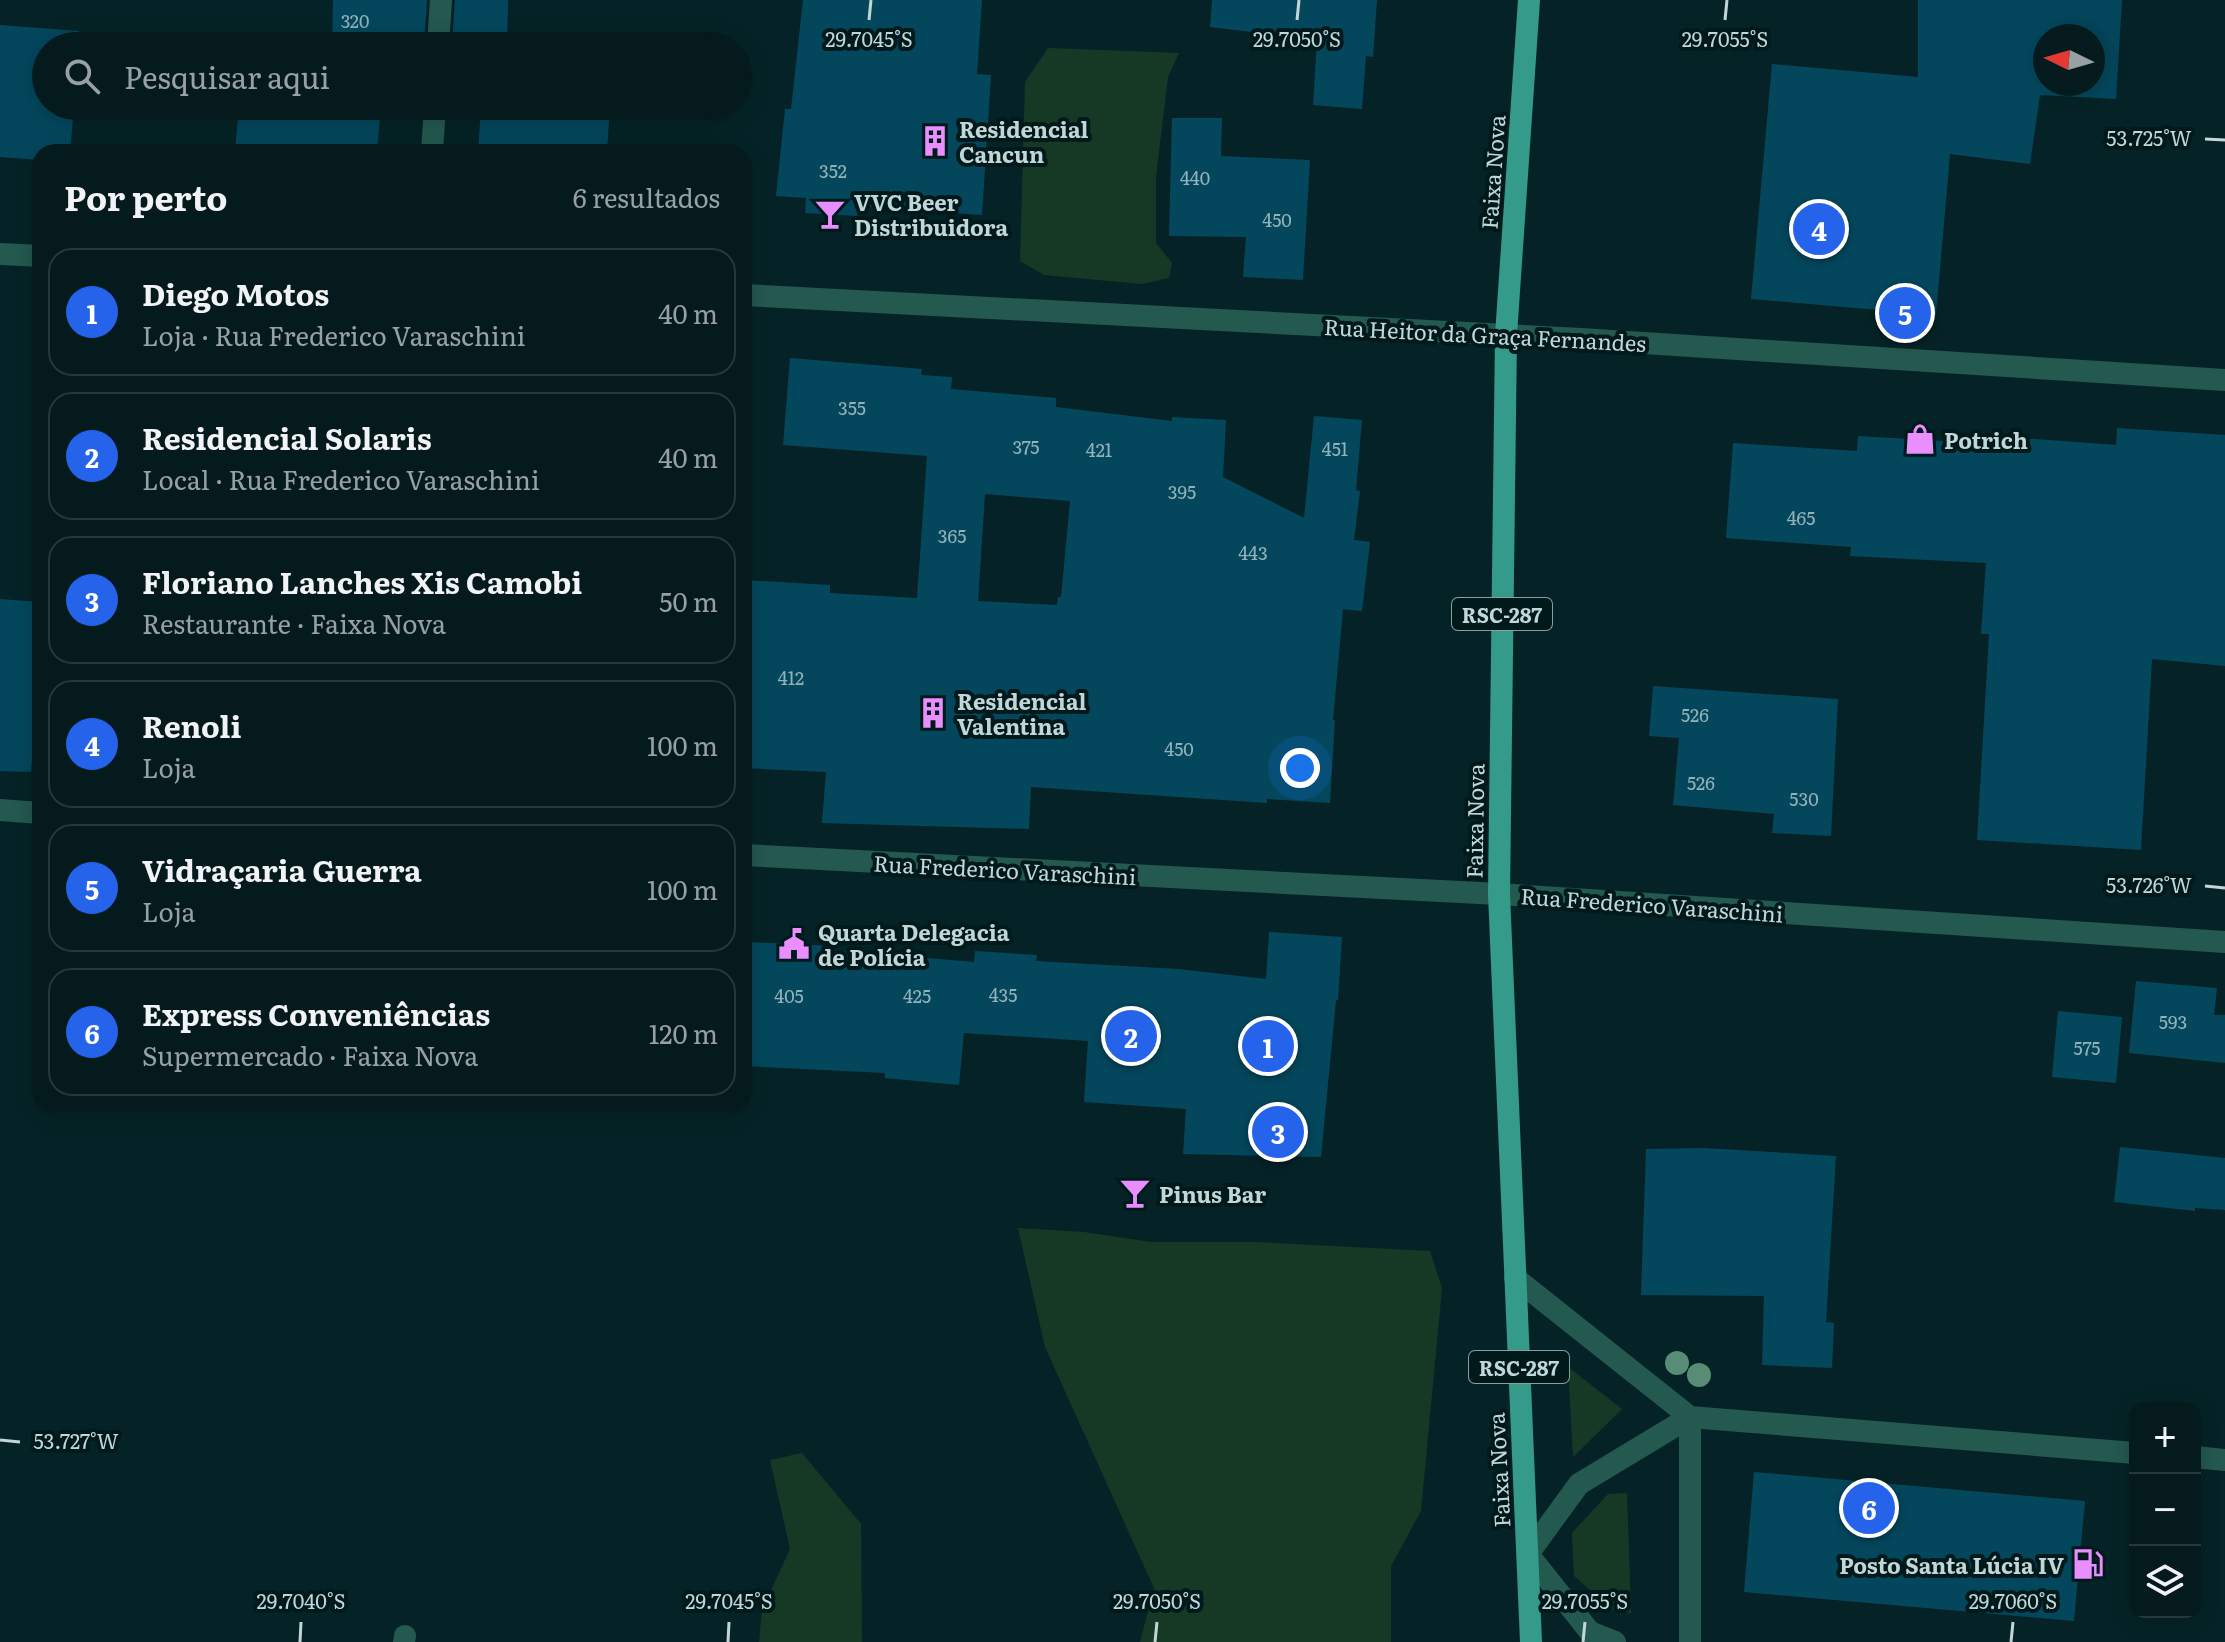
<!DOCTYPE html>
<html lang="pt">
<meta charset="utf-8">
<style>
body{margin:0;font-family:Literata,serif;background:#0d2325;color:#f1f3f6}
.controls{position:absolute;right:24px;bottom:24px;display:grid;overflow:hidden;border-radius:16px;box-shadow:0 4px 20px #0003}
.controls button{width:72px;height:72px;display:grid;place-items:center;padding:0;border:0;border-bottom:2px solid #25383b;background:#041a1c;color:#f1f3f6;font:40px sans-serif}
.compass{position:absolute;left:2033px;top:24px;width:72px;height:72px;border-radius:50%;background:#041a1c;box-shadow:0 4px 20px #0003;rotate:275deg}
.you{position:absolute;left:1300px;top:768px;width:28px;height:28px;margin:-20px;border:6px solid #fff;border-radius:50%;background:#1a73e8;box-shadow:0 0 0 12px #1a73e833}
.badge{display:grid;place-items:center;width:52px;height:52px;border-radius:50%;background:#2563eb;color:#fff;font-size:26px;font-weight:700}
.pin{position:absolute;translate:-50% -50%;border:4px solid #fff;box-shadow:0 2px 8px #0006}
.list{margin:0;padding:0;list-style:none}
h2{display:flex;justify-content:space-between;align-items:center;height:104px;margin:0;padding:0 32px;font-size:34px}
h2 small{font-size:26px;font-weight:400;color:#97a1a3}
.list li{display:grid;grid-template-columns:52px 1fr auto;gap:24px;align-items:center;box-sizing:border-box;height:128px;margin:0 16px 16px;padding:0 16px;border:2px solid #25383b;border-radius:24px}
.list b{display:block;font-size:30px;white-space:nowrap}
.list p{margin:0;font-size:26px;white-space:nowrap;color:#97a1a3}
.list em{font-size:26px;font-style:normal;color:#97a1a3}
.icon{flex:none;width:44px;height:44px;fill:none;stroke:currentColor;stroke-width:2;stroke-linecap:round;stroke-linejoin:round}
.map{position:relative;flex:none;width:2225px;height:1642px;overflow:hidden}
.search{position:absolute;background:#041a1c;box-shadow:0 4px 20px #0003;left:32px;top:32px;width:720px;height:88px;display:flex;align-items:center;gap:20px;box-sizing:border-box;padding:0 28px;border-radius:44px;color:#97a1a3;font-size:30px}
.panel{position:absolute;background:#041a1c;box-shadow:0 4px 20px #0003;left:32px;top:144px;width:720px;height:968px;border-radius:24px}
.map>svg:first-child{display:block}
.green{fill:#163925}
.building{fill:#04475d;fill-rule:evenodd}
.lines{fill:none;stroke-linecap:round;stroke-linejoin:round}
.service{stroke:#245950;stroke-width:22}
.minor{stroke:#245950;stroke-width:22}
.tertiary{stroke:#245950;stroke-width:22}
.trunk{stroke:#349a8a;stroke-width:22}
.tree{fill:#568d74}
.ticks{fill:none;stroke:#c2d6d8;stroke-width:3}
.labels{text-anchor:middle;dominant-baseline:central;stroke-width:8;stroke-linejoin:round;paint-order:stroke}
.number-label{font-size:18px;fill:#92b2b9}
.shield{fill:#001a1c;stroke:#889ea0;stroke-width:2}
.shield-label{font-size:20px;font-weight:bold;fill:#c2d6d8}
.poi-label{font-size:22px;font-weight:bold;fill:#c2d6d8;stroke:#001a1c;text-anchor:start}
.street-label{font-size:22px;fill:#c2d6d8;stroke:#001a1c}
.ticks-label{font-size:20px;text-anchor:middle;fill:#c2d6d8;stroke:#001a1c;stroke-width:8;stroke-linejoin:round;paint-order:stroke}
</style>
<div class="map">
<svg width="2225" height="1642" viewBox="0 0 2225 1642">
<rect width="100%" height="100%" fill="#052326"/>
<g class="green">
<path d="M 1048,48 L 1179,53 L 1168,77 L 1156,177 L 1156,243 L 1172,263 L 1169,278 L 1142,284 L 1044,275 L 1020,261 L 1025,82 Z"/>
<path d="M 1018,1228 L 1084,1232 L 1151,1242 L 1255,1242 L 1430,1251 L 1442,1288 L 1421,1511 L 1391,1566 L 1391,1642 L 1140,1642 L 1154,1588 L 1045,1347 Z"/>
<path d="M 1568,1367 L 1622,1409 L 1573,1457 Z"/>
<path d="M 802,1453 L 861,1524 L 862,1642 L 759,1642 L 762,1610 L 790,1549 L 770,1460 Z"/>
<path d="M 1627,1493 L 1631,1613 L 1614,1611 L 1574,1576 L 1572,1533 L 1608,1494 Z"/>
</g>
<g class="building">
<path d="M 333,0 L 427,0 L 424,46 L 313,46 L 314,43 L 332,45 Z"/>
<path d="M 455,0 L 508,0 L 507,46 L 452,46 Z"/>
<path d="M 803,0 L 982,0 L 977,74 L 991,75 L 982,215 L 858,206 L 857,216 L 805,213 L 806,198 L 776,196 L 785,109 L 791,109 Z"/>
<path d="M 1212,0 L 1377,0 L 1373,57 L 1366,56 L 1362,109 L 1313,105 L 1317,40 L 1210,27 Z"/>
<path d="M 1918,0 L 2122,0 L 2116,99 L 2040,95 L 2030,164 L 1950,154 L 1936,315 L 1751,299 L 1772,64 L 1918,77 ZM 2045,36 L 2093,36 L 2093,84 L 2045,84 Z"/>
<path d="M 0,25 L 79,31 L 78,46 L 46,46 L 46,106 L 74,106 L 70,152 L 40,152 L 40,160 L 0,157 Z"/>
<path d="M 239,106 L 381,106 L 377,152 L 235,152 Z"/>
<path d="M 481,106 L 610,106 L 607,152 L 478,152 Z"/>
<path d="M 1172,118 L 1222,118 L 1221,156 L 1310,160 L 1303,280 L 1243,277 L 1246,237 L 1169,236 Z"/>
<path d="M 790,358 L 922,369 L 921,375 L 952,377 L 951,389 L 1056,398 L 1056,407 L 1172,421 L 1172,417 L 1226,420 L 1223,477 L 1304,518 L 1314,416 L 1362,420 L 1356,490 L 1360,491 L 1354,540 L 1370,542 L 1362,611 L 1343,609 L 1333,720 L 1335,720 L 1330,803 L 1267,799 L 1267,803 L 1031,787 L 1029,829 L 822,823 L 826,772 L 744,768 L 744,580 L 830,585 L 830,593 L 917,598 L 927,456 L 783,445 ZM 985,494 L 1070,501 L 1061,597 L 1058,597 L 1057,605 L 978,601 Z"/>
<path d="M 2117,428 L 2225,435 L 2225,666 L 2152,659 L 2141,850 L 1977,840 L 1989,634 L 1981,634 L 1986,563 L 1850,556 L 1851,547 L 1726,538 L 1733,443 L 1857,451 L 1858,436 L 1995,444 L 1995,436 L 2116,445 Z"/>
<path d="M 0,599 L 40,602 L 40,656 L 31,772 L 0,771 Z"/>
<path d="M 1653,686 L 1838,699 L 1831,836 L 1772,833 L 1774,814 L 1673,805 L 1679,738 L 1649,736 Z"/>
<path d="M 1269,932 L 1342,937 L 1338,1000 L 1336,1000 L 1321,1157 L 1183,1154 L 1186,1109 L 1084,1102 L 1088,1041 L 964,1033 L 959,1085 L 885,1078 L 885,1073 L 744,1066 L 749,942 L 834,946 L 834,950 L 974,962 L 975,951 L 1037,955 L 1036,961 L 1178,969 L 1266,979 Z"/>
<path d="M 2136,981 L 2217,988 L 2214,1015 L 2225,1015 L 2225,1063 L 2129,1053 Z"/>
<path d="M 2058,1011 L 2122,1017 L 2116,1083 L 2052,1077 Z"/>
<path d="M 2120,1147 L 2225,1158 L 2225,1210 L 2195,1208 L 2195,1211 L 2114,1202 Z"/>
<path d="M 1704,1148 L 1836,1156 L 1826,1322 L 1834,1323 L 1832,1368 L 1762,1365 L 1764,1296 L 1641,1295 L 1646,1149 Z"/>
<path d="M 1754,1472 L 2085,1501 L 2074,1621 L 1744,1592 Z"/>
</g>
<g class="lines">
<g class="service">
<path d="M 1515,1278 L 1690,1417 L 2135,1453"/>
<path d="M 1690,1417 L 1690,1642"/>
<path d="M 2195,1457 L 2225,1460"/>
<path d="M 404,1642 L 405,1636"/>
<path d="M 1615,1642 L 1590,1632 L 1528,1554 L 1579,1484 L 1690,1417"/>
</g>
<g class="minor">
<path d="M 438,46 L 441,0"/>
<path d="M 432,152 L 435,106"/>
<path d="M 0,810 L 40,813"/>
<path d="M 744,855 L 1499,894 L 2225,942"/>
</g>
<g class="tertiary">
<path d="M 0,254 L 40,256"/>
<path d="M 744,295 L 1581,339 L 2225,380"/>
</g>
<path class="trunk" d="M 1529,0 L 1506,335 L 1499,894 L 1531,1642"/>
</g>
<g class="tree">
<circle cx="1677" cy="1363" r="12"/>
<circle cx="1699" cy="1375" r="12"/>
</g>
<path class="ticks" d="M 869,20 L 871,0M 1297,20 L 1299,0M 1725,20 L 1727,0M 2205,139 L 2225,140M 2205,886 L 2225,888M 0,1440 L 20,1442M 300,1642 L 301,1622M 728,1642 L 729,1622M 1155,1642 L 1157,1622M 1583,1642 L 1585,1622M 2011,1642 L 2013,1622"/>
<defs>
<symbol id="building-bare" viewBox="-9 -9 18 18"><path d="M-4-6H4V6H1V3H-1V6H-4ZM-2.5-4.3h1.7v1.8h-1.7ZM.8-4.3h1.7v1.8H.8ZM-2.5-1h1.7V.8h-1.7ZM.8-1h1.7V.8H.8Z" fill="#e98efe" stroke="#001a1c" stroke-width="2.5" paint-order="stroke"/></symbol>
<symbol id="bar-bare" viewBox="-9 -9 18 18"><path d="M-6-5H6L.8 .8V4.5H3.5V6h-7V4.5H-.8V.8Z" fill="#e98efe" stroke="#001a1c" stroke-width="2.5" paint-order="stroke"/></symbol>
<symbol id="shop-bare" viewBox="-9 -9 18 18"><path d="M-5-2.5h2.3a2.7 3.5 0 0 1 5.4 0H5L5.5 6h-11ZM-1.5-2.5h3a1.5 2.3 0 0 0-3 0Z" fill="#e98efe" stroke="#001a1c" stroke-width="2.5" paint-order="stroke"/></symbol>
<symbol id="civic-bare" viewBox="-9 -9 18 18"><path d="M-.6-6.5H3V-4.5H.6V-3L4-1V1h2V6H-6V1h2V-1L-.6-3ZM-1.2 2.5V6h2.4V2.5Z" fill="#e98efe" stroke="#001a1c" stroke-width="2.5" paint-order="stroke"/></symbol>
<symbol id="fuel-bare" viewBox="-9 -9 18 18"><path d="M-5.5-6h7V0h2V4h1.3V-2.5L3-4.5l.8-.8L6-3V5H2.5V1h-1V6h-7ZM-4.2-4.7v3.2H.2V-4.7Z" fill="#e98efe" stroke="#001a1c" stroke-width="2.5" paint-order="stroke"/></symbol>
</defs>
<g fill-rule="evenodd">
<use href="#building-bare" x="913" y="119" width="44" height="44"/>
<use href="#bar-bare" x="808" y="192" width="44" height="44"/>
<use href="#shop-bare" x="1898" y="417" width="44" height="44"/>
<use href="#building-bare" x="911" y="691" width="44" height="44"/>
<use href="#civic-bare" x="772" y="922" width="44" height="44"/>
<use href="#bar-bare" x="1113" y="1171" width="44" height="44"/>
<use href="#fuel-bare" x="2066" y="1542" width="44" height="44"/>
</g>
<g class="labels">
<g class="number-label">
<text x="355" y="20">320</text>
<text x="833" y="170">352</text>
<text x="1195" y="177">440</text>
<text x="1277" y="219">450</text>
<text x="852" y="407">355</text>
<text x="1026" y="446">375</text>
<text x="1335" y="448">451</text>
<text x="1099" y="449">421</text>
<text x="1182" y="491">395</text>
<text x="1801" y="517">465</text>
<text x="952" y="535">365</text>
<text x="1253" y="552">443</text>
<text x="791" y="677">412</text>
<text x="1695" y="714">526</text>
<text x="1179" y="748">450</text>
<text x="1701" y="782">526</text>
<text x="1804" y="798">530</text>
<text x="1003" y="994">435</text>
<text x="789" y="995">405</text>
<text x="917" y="995">425</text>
<text x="2173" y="1021">593</text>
<text x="2087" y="1047">575</text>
</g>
<g class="shield">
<rect x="1452" y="598" width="100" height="32" rx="6"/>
<rect x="1469" y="1351" width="100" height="32" rx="6"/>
</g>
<g class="shield-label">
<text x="1502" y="614">RSC-287</text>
<text x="1519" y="1367">RSC-287</text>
</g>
<g class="poi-label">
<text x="959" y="128">Residencial<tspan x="959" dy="25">Cancun</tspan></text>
<text x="854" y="201">VVC Beer<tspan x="854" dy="25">Distribuidora</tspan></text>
<text x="1944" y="439">Potrich</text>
<text x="957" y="700">Residencial<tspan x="957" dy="25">Valentina</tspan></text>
<text x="818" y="931">Quarta Delegacia<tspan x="818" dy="25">de Polícia</tspan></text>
<text x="1159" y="1193">Pinus Bar</text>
<text x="2064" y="1564" text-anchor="end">Posto Santa Lúcia IV</text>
</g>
<g class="street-label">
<text transform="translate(1492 172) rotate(-86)">Faixa Nova</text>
<text transform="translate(1485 334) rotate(3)">Rua Heitor da Graça Fernandes</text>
<text transform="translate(1474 821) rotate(-89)">Faixa Nova</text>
<text transform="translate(1005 869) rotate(3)">Rua Frederico Varaschini</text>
<text transform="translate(1652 904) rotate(4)">Rua Frederico Varaschini</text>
<text transform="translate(1498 1470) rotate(-93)">Faixa Nova</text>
</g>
</g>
<g class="ticks-label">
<text x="869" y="47">29.7045°S</text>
<text x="1297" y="47">29.7050°S</text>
<text x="1725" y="47">29.7055°S</text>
<text x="2149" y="146">53.725°W</text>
<text x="2149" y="893">53.726°W</text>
<text x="76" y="1449">53.727°W</text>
<text x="301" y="1609">29.7040°S</text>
<text x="729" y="1609">29.7045°S</text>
<text x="1157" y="1609">29.7050°S</text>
<text x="1585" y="1609">29.7055°S</text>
<text x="2013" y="1609">29.7060°S</text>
</g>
</svg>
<div class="controls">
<button>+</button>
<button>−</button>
<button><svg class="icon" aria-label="layers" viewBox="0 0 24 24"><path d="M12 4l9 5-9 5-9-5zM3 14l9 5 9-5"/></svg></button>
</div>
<svg class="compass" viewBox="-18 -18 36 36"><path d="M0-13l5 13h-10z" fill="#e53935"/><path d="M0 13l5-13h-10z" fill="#97a1a3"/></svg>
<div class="you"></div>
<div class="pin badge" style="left:1268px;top:1046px">1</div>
<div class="pin badge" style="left:1131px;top:1036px">2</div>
<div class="pin badge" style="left:1278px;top:1132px">3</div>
<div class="pin badge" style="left:1819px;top:229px">4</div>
<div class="pin badge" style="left:1905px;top:313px">5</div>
<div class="pin badge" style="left:1869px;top:1508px">6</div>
<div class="search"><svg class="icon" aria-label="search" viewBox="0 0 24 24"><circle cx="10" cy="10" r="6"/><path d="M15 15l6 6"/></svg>Pesquisar aqui</div>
<section class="panel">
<h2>Por perto<small>6 resultados</small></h2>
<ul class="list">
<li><span class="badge">1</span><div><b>Diego Motos</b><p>Loja · Rua Frederico Varaschini</p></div><em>40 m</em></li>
<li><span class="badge">2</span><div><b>Residencial Solaris</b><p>Local · Rua Frederico Varaschini</p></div><em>40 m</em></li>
<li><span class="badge">3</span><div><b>Floriano Lanches Xis Camobi</b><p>Restaurante · Faixa Nova</p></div><em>50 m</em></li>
<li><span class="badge">4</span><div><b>Renoli</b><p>Loja</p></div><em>100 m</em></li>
<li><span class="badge">5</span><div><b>Vidraçaria Guerra</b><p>Loja</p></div><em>100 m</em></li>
<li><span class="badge">6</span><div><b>Express Conveniências</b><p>Supermercado · Faixa Nova</p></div><em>120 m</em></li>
</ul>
</section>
</div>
